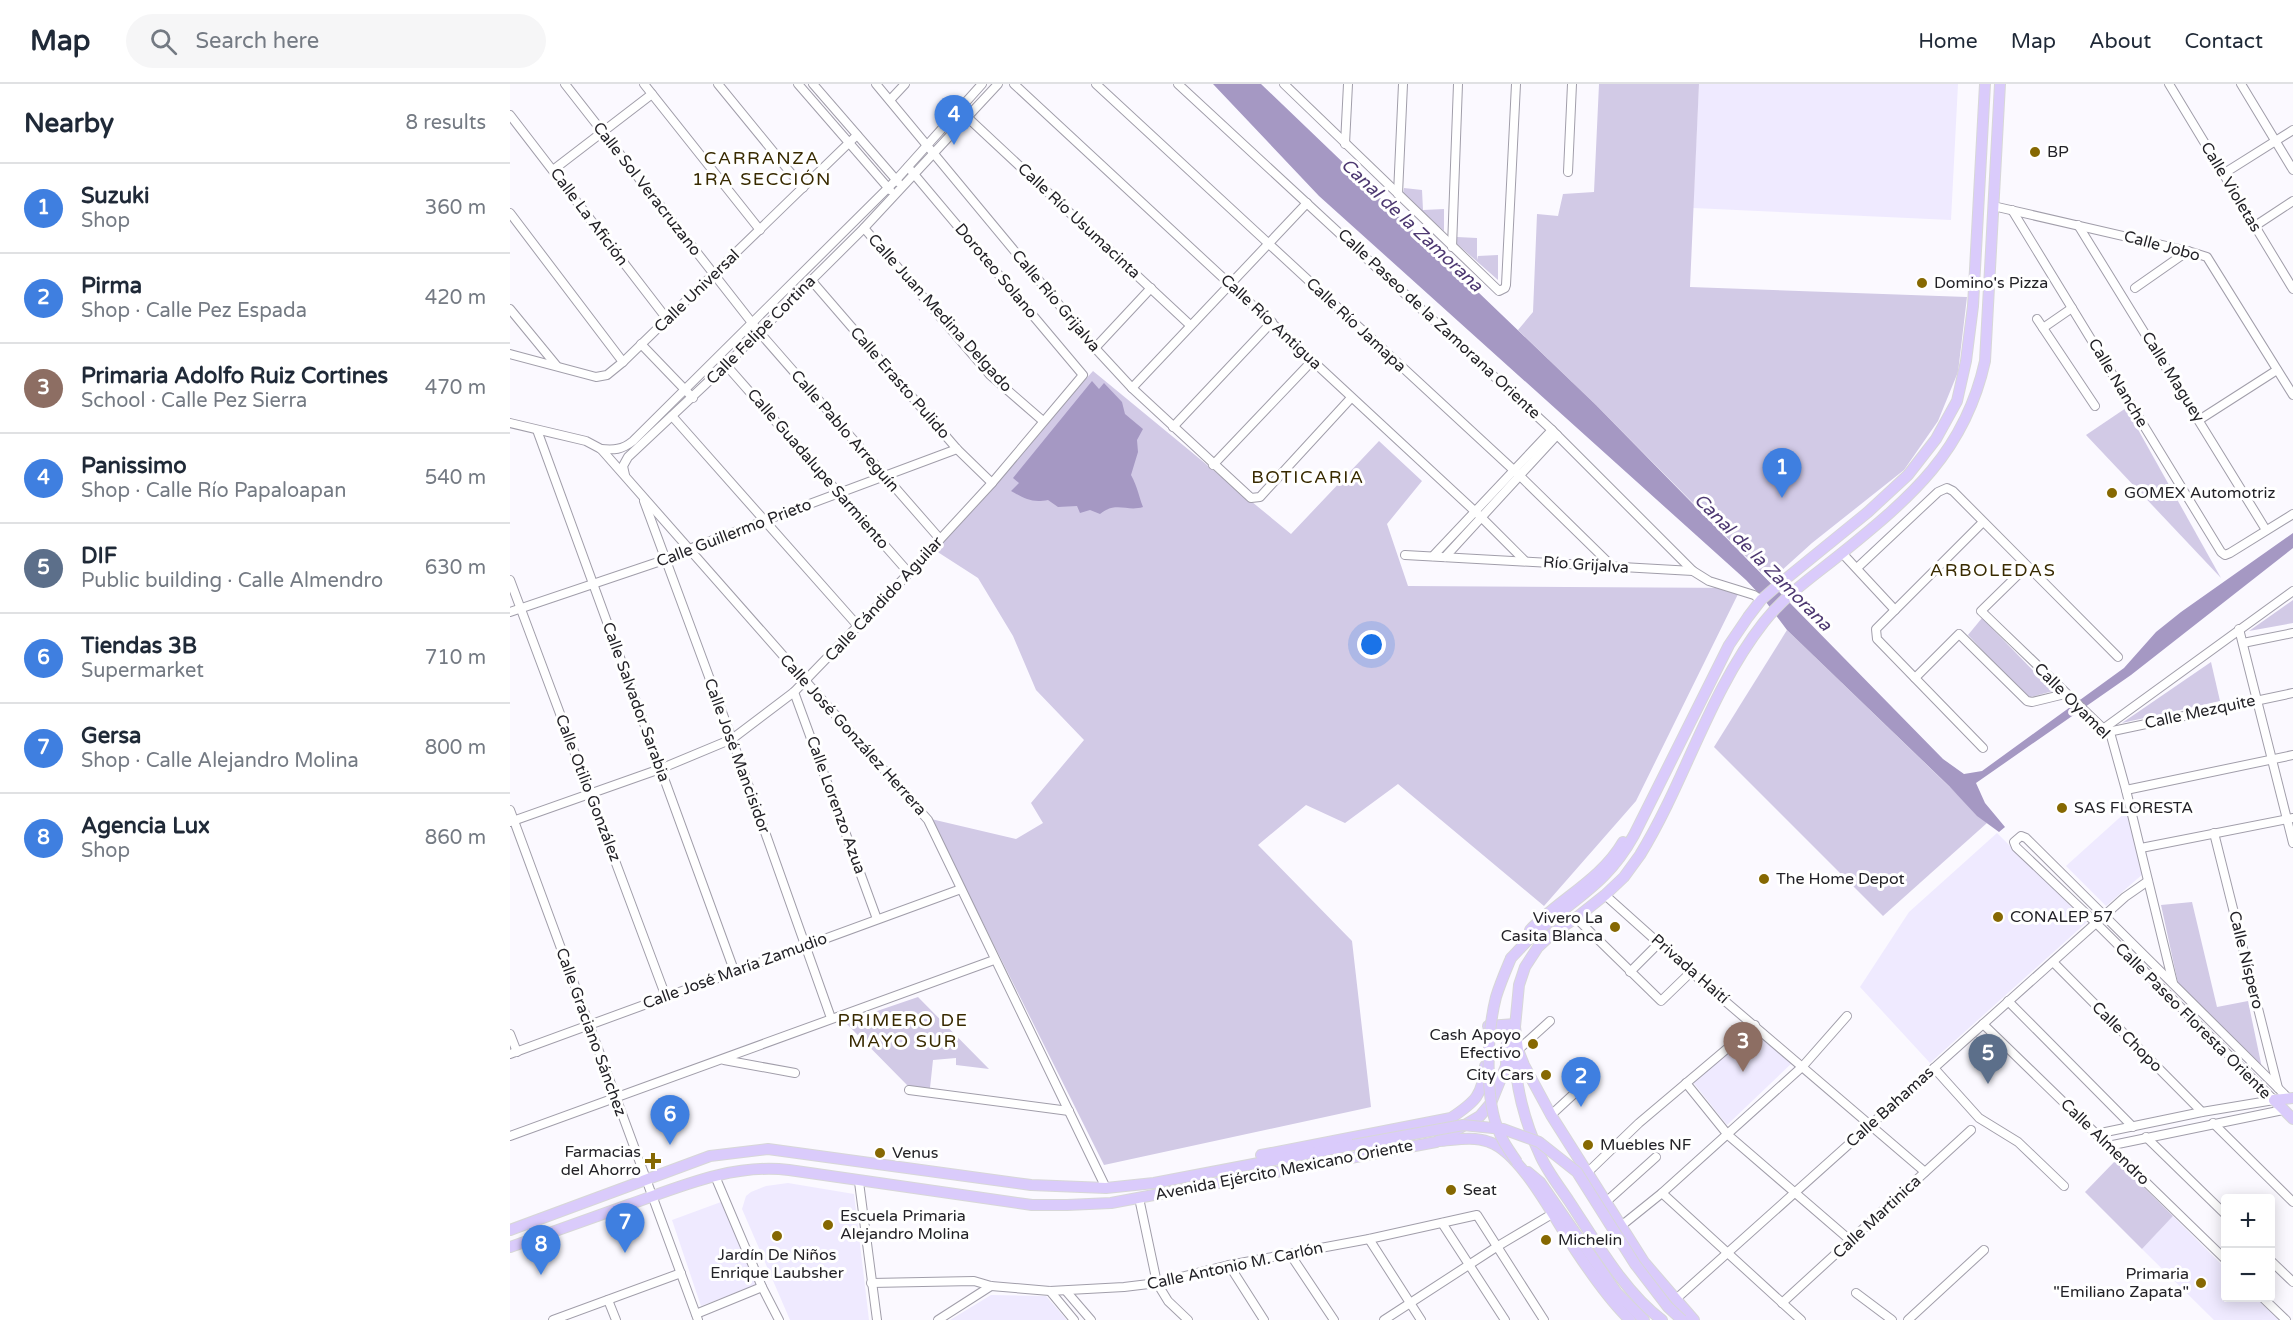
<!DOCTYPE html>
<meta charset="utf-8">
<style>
body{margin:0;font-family:"Varela Round",sans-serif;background:#f6f6f7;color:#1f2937}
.controls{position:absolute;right:18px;bottom:18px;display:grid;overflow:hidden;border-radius:6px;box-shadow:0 3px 15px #0003}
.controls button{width:54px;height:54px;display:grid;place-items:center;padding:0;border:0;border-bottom:2px solid #e0e1e3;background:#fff;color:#1f2937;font:30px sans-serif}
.you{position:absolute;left:862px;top:561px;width:21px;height:21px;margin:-15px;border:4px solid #fff;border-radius:50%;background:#1a73e8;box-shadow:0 0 0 9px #1a73e833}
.badge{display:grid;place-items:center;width:39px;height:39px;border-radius:50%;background:#d93025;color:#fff;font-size:20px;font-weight:700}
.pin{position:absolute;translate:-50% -50px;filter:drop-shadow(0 2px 3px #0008)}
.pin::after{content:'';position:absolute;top:32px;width:21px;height:18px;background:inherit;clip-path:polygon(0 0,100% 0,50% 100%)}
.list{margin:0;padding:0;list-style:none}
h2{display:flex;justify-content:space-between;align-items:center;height:78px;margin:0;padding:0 24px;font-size:26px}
h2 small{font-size:20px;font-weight:400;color:#747a83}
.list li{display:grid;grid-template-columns:39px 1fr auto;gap:18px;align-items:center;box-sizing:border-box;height:90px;padding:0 24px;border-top:2px solid #e0e1e3}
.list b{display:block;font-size:22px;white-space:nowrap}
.list p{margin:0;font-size:20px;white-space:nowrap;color:#747a83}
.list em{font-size:20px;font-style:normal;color:#747a83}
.icon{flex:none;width:33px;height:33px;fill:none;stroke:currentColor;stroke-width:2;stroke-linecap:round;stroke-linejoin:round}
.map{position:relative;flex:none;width:1783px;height:1236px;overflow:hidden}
header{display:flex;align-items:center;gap:36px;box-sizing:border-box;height:84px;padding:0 30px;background:#fff;border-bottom:2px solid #e0e1e3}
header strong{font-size:28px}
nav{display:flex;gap:33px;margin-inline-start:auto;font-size:21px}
.search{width:420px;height:54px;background:#f6f6f7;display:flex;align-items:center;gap:15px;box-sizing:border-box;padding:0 21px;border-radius:33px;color:#747a83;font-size:22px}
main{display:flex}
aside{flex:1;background:#fff}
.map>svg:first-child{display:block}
.built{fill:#efeaff}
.green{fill:#d2cae6}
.water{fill:#a598c3}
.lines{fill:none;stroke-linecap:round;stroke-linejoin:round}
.minor-casing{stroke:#a19eaa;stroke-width:10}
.major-casing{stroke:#d7d7d8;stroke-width:12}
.minor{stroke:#fff;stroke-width:8}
.major{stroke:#dacbfb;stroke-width:10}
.major-bridge-casing{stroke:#d7d7d8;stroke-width:12;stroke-linecap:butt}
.major-bridge{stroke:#dacbfb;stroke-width:10}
.poi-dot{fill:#866802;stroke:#fff;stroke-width:2}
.labels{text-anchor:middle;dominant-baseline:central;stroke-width:6;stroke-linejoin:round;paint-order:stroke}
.poi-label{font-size:16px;fill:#232227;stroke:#fff;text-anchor:start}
.street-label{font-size:16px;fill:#232227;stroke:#fff}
.neighbourhood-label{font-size:18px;letter-spacing:1.5px;fill:#382a00;stroke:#fff}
.water-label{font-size:18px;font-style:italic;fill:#4d3871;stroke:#fff}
</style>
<header>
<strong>Map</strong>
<div class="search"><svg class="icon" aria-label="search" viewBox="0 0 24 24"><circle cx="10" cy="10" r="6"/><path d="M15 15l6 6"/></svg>Search here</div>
<nav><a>Home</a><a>Map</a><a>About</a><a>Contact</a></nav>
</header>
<main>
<aside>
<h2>Nearby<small>8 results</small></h2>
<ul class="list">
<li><span class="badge" style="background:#3f7fe0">1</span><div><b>Suzuki</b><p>Shop</p></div><em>360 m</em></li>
<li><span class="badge" style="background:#3f7fe0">2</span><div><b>Pirma</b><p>Shop · Calle Pez Espada</p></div><em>420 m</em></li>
<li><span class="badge" style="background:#8d6e63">3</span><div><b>Primaria Adolfo Ruiz Cortines</b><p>School · Calle Pez Sierra</p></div><em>470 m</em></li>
<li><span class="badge" style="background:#3f7fe0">4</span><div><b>Panissimo</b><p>Shop · Calle Río Papaloapan</p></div><em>540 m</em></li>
<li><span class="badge" style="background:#5c6f8a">5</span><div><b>DIF</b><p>Public building · Calle Almendro</p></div><em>630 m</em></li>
<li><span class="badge" style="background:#3f7fe0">6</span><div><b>Tiendas 3B</b><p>Supermarket</p></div><em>710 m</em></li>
<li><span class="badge" style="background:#3f7fe0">7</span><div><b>Gersa</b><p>Shop · Calle Alejandro Molina</p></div><em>800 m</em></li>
<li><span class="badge" style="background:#3f7fe0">8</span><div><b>Agencia Lux</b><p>Shop</p></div><em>860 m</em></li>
</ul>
</aside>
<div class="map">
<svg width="1783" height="1236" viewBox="0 0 1783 1236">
<rect width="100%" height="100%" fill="#fbf9ff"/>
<g class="built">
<path d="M 1189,0 L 1448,0 L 1441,136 L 1183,124 Z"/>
<path d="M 1617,727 L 1634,789 L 1596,822 L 1556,782 Z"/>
<path d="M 1487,749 L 1577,838 L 1420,979 L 1350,903 L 1399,828 Z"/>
<path d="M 1245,948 L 1282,979 L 1217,1041 L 1182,997 Z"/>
<path d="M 278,1099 L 344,1110 L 359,1236 L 280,1236 L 232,1125 L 236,1112 L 241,1108 L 256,1102 Z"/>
<path d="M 211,1118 L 248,1200 L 191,1222 L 162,1136 Z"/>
<path d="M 1663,1132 L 1715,1184 L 1716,1214 L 1746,1214 L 1769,1236 L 1704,1236 L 1632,1165 Z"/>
<path d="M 481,1211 L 536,1212 L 557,1236 L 440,1236 Z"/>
</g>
<g class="green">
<path d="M 1089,0 L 1189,0 L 1180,203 L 1457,213 L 1448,288 L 1428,337 L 1394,386 L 1302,459 L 1260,497 L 1086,321 L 1008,246 L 1023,228 L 1027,130 L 1048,132 L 1053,110 L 1084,108 Z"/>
<path d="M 894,104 L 912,106 L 913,126 L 934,125 L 934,147 L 893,110 Z"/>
<path d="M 947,153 L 967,154 L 967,176 L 968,172 L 988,171 L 988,196 L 946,159 Z"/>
<path d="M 583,287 L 781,450 L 869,357 L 912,397 L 877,440 L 898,502 L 1231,504 L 1126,717 L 1034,822 L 888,700 L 835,739 L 796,721 L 748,761 L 842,857 L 861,1023 L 594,1081 L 421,735 L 506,755 L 533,739 L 521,719 L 574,656 L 526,606 L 503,552 L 468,494 L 423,465 Z"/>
<path d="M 1616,324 L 1711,494 L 1576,351 Z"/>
<path d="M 1783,516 L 1783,539 L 1739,547 Z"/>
<path d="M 1472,534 L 1543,607 L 1517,614 L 1458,551 Z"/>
<path d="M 1277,546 L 1477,739 L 1373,832 L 1204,663 Z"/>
<path d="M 1701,578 L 1710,617 L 1612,639 Z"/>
<path d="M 1682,818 L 1707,923 L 1738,917 L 1752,984 L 1668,899 L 1651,821 Z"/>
<path d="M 408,913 L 479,985 L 446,981 L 446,974 L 423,976 L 420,1004 L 398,1002 L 335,938 Z"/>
<path d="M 1606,1076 L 1663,1132 L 1632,1165 L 1575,1108 Z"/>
</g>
<g class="water">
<path d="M 703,0 L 751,0 L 1086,321 L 1433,675 L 1454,690 L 1472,687 L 1614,584 L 1646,548 L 1671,528 L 1783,449 L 1783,464 L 1621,591 L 1466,699 L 1475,719 L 1495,743 L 1489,748 L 1467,732 L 1439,702 L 1277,546 L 1253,514 L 1236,496 L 809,112 Z"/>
<path d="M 582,297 L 589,305 L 594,299 L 612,318 L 615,330 L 633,345 L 627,356 L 628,368 L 621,391 C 628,404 628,410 633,423 C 617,428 606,417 590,430 L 580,426 L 570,429 L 567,422 L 548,423 L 538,416 C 522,419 515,415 501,407 L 509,399 L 503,394 Z"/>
</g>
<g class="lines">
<defs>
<g id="minor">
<path d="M 55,0 L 250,249 L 430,455"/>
<path d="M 134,0 L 250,146"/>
<path d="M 208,0 L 293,104"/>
<path d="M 288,0 L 380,106"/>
<path d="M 303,0 L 388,98"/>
<path d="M 366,0 L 585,264 L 622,304 L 741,414 L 750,413 L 841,314"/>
<path d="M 504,0 L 971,433 L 1015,477"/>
<path d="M 586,0 L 1009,391 L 1104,484"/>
<path d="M 668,0 L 1042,346 L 1183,487"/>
<path d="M 774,0 L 989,207 L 995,204 L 996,201 L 1006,0"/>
<path d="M 1659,0 L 1783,205"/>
<path d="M 1731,0 L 1783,86"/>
<path d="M 380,16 L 395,0"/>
<path d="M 0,31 L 157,235"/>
<path d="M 457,33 L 680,241"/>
<path d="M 835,60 L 838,0"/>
<path d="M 43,86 L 142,10"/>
<path d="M 1058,88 L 1062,0"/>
<path d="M 1713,90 L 1783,46"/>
<path d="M 888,110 L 893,0"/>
<path d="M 1483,122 L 1678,167 L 1697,173 L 1783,311"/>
<path d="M 1502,126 L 1711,468 L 1715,471 L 1720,469 L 1783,430"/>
<path d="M 0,129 L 113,278"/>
<path d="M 1568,141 L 1756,446"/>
<path d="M 1745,142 L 1783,117"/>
<path d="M 354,144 L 480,291 L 533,337"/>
<path d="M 942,163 L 948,0"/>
<path d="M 301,196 L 447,365 L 482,399"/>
<path d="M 1625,204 L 1678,167"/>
<path d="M 0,225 L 46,281"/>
<path d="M 1527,235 L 1585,322"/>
<path d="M 1533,244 L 1562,224"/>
<path d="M 131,260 L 183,314"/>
<path d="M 585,264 L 641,204"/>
<path d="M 0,270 L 86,293 L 97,291 L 113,278 L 347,51"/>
<path d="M 216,281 L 399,489"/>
<path d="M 622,304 L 797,119"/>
<path d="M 162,332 L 348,542"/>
<path d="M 1689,336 L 1767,286"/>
<path d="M 0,339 L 76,357 L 91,365 L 418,736 L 596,1104"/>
<path d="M 663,343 L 762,238"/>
<path d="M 27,346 L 225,889"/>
<path d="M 91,365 C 104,366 112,366 123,357 L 386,96 L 472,0"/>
<path d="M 703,381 L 802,277"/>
<path d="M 115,391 L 113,382 L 118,373 L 216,281 L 354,144 L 488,0"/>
<path d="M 134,417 L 222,655 L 321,934"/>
<path d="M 1472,439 L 1366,545 L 1367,555 L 1473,664"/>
<path d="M 1332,469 L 1385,526"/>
<path d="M 895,471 L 1183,487 L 1199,497 L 1244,511 L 1251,516"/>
<path d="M 923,472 L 1042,346"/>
<path d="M 935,473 L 1047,351"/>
<path d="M 1517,482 L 1471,527 L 1601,652 L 1616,706 L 1663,899"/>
<path d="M 1347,484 L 1428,408 L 1437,404 L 1443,407 L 1608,573"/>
<path d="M 0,496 L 156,913"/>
<path d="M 0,528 L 154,476 L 179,465 L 447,365"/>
<path d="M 1729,545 L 1783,759"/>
<path d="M 1733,559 L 1783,549"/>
<path d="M 1405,594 L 1449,550 L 1517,617 L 1522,618 L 1555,610"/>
<path d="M 284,608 L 367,835"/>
<path d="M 1593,645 L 1783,507"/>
<path d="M 1598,648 L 1783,609"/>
<path d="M 1616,706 L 1783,671"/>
<path d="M 0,726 L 188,1236"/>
<path d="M 0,738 L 150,685 L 222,655 L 284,608 L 399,489 L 482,399 L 573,291 L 398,83"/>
<path d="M 1704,749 L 1768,1004"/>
<path d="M 1631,764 L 1783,734"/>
<path d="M 1095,811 L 1181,888 L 1415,1088"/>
<path d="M 1066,834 L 1151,917 L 1181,888"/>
<path d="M 1543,878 L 1692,1028"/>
<path d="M 1120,888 L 1149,859"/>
<path d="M 1498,917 L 1623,1043"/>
<path d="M 1473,940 L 1716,1176"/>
<path d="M 0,950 L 7,968"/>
<path d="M 1008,966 L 1040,937"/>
<path d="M 0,970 L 451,805"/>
<path d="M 214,976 L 285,989"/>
<path d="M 1424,984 L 1469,1034 L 1508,1058 L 1554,1102"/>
<path d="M 1176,999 L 1218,1051 L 1341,1157"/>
<path d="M 399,1006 L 559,1027"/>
<path d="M 1764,1016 L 1586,839 L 1506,763 L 1504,758 L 1511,752 L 1516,754 L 1779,1015"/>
<path d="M 1041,1031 L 1080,995"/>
<path d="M 1703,1039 L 1783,1118"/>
<path d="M 1586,1050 L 1692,1028 L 1764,1016"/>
<path d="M 0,1052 L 484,876"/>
<path d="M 1636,1053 L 1716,1131"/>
<path d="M 1598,1062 L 1773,1026"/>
<path d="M 1077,1089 L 1129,1039 L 1245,941"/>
<path d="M 205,1092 L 252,1203 L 269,1236"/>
<path d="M 349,1098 L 367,1236"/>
<path d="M 1152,1109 L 1291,1236"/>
<path d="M 629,1114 L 647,1199 L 658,1217 L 678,1236"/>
<path d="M 1097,1117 L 1146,1073"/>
<path d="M 932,1139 L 995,1236"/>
<path d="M 1111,1142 L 1152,1109 L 1293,982 L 1337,932"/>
<path d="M 859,1155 L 911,1236"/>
<path d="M 780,1170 L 824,1236"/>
<path d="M 1760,1176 L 1783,1198"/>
<path d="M 719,1181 L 754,1236"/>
<path d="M 361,1199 L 464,1197 L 481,1202 L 540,1207 L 614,1203 L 647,1199 L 719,1181 L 859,1155 L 967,1131 L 1034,1236"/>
<path d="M 540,1207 L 564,1236"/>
<path d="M 556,1207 L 581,1236"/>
<path d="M 1346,1209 L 1382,1236"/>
<path d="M 1753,1214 L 1776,1236"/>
<path d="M 1166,1215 L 1615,813 L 1638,797"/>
<path d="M 98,1216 L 106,1236"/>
<path d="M 1272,1219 L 1461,1046"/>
<path d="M 186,1230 L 252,1203"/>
<path d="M 43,1236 L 171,1189"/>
<path d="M 428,1236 L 481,1202"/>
<path d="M 874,1236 L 988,1162 L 1042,1130"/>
<path d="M 1398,1236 L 1474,1166"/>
</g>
<g id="major">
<path d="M 1020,846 C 1049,815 1091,796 1113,758"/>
<path d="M 1001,874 C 1010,865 1018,855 1028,847 C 1067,812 1097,800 1124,751 L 1219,561 L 1238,533 L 1251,516 L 1267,502 L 1358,428 L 1398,391 L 1426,355 L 1447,317 L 1456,277 L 1463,222 L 1475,0"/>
<path d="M 978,942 L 1005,940"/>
<path d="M 1005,943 L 1008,966 L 1014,981 L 1041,1031 L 1134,1178 L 1184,1236"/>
<path d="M 1005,964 C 1004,999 1015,1039 1030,1071 C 1037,1087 1049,1102 1059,1117 C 1085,1156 1114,1208 1152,1236"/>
<path d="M 1764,1016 L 1783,1035"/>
<path d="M 1764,1016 L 1783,1014"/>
<path d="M 929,1057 C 945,1056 963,1052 979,1058 C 1012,1069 1046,1138 1066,1167 C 1080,1188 1102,1219 1120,1236"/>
<path d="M 751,1071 L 941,1034 C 965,1018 973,1011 975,982"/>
<path d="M 1018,1088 L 1030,1098 L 1107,1209 L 1134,1236"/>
<path d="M 0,1146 L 200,1072 L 258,1065 L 521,1101 L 596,1104 L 644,1099 L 843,1061"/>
<path d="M 0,1163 C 39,1149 78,1135 118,1121 C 169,1103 223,1079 279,1086 L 522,1121 L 557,1121 L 601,1119 L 926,1058 L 970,1032 L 981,1019 L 996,982 L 997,955 L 1005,943 L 1009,901 L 1015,883 L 1028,863 L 1043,849 L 1066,834 L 1095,811 L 1114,793 L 1130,771 C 1176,696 1199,608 1254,538 C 1276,510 1305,491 1332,469 C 1401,413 1455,368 1475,277 L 1490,0"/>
</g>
</defs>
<use href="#minor" class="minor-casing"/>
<use href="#major" class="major-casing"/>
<use href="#minor" class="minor"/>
<use href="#major" class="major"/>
<defs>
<g id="major-bridge">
<path d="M 1001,874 C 996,886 990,900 986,913 C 977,948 974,1017 990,1050 C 994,1060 1001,1069 1007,1078"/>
<path d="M 843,1061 L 953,1041 L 993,1045 L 1029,1058 L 1067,1088 L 1125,1180 L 1158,1223 L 1172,1236"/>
</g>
</defs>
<use href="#major-bridge" class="major-bridge-casing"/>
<use href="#major-bridge" class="major-bridge"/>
</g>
<g class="poi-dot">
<circle cx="1525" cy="68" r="6"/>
<circle cx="1412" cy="199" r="6"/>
<circle cx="1602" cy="409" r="6"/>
<circle cx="1552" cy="724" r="6"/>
<circle cx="1254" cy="795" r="6"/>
<circle cx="1488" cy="833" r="6"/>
<circle cx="1105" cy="843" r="6"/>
<circle cx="1023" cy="960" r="6"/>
<circle cx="1036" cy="991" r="6"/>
<circle cx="1078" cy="1061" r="6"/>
<circle cx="370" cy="1069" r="6"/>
<path d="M140 1068h6v6h6v6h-6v6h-6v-6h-6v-6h6z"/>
<circle cx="941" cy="1106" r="6"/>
<circle cx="318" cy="1141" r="6"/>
<circle cx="267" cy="1152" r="6"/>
<circle cx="1036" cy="1156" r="6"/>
<circle cx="1691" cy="1199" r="6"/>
</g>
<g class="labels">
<g class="poi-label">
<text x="1537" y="68">BP</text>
<text x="1424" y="199">Domino's Pizza</text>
<text x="1614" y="409">GOMEX Automotriz</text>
<text x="1564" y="724">SAS FLORESTA</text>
<text x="1266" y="795">The Home Depot</text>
<text x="1500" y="833">CONALEP 57</text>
<text x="1093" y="834" text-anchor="end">Vivero La<tspan x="1093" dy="18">Casita Blanca</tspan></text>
<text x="1011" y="951" text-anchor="end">Cash Apoyo<tspan x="1011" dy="18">Efectivo</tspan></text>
<text x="1024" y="991" text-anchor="end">City Cars</text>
<text x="1090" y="1061">Muebles NF</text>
<text x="131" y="1068" text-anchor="end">Farmacias<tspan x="131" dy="18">del Ahorro</tspan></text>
<text x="382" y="1069">Venus</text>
<text x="953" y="1106">Seat</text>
<text x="330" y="1132">Escuela Primaria<tspan x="330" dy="18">Alejandro Molina</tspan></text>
<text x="1048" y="1156">Michelin</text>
<text x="267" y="1171" text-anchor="middle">Jardín De Niños<tspan x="267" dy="18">Enrique Laubsher</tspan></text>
<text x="1679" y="1190" text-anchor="end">Primaria<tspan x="1679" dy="18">"Emiliano Zapata"</tspan></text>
</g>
<g class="street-label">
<text transform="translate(1721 103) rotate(59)">Calle Violetas</text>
<text transform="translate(137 105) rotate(52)">Calle Sol Veracruzano</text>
<text transform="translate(79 133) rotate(53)">Calle La Afición</text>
<text transform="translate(569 137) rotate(43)">Calle Río Usumacinta</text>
<text transform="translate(1652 162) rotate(15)">Calle Jobo</text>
<text transform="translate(486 187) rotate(50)">Doroteo Solano</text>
<text transform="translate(187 207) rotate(-44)">Calle Universal</text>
<text transform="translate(546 217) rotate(50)">Calle Río Grijalva</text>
<text transform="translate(430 229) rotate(48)">Calle Juan Medina Delgado</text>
<text transform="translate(761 238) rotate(43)">Calle Río Antigua</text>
<text transform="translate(929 240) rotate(43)">Calle Paseo de la Zamorana Oriente</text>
<text transform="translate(846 241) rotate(43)">Calle Río Jamapa</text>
<text transform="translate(251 246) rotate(-45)">Calle Felipe Cortina</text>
<text transform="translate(1663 293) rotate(58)">Calle Maguey</text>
<text transform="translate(390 299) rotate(49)">Calle Erasto Pulido</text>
<text transform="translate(1608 299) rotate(59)">Calle Nanche</text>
<text transform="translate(335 347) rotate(49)">Calle Pablo Arreguín</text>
<text transform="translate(308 385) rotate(49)">Calle Guadalupe Sarmiento</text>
<text transform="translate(224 449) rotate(-21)">Calle Guillermo Prieto</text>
<text transform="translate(1076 481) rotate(4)">Río Grijalva</text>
<text transform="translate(374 515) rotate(-47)">Calle Cándido Aguilar</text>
<text transform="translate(1562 617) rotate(45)">Calle Oyamel</text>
<text transform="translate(126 618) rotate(70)">Calle Salvador Sarabia</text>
<text transform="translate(1690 628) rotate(-12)">Calle Mezquite</text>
<text transform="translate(343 651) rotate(48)">Calle José González Herrera</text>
<text transform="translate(227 672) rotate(70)">Calle José Mancisidor</text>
<text transform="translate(78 704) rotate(69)">Calle Otilio González</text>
<text transform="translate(326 721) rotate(70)">Calle Lorenzo Azua</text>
<text transform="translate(1736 876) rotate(76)">Calle Níspero</text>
<text transform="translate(1180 885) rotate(41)">Privada Haití</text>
<text transform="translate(225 887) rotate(-20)">Calle José María Zamudio</text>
<text transform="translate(1683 937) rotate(45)">Calle Paseo Floresta Oriente</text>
<text transform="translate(81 948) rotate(70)">Calle Graciano Sánchez</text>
<text transform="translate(1617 953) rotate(45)">Calle Chopo</text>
<text transform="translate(1380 1023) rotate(-42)">Calle Bahamas</text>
<text transform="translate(1595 1058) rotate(44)">Calle Almendro</text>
<text transform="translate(774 1086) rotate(-11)">Avenida Ejército Mexicano Oriente</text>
<text transform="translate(1367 1133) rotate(-43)">Calle Martinica</text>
<text transform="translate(725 1182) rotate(-12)">Calle Antonio M. Carlón</text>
</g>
<g class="neighbourhood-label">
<text x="252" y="74">CARRANZA<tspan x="252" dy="21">1RA SECCIÓN</tspan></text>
<text x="798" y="393">BOTICARIA</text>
<text x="1483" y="486">ARBOLEDAS</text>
<text x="393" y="936">PRIMERO DE<tspan x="393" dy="21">MAYO SUR</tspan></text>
</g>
<g class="water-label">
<text transform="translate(902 141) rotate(43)">Canal de la Zamorana</text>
<text transform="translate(1253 478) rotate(45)">Canal de la Zamorana</text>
</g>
</g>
</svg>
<div class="controls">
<button>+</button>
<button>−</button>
</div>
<div class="you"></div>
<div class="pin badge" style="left:1272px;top:414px;background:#3f7fe0">1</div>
<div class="pin badge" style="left:1071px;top:1023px;background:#3f7fe0">2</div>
<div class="pin badge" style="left:1233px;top:988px;background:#8d6e63">3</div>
<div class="pin badge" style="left:444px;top:61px;background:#3f7fe0">4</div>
<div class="pin badge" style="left:1478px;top:1000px;background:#5c6f8a">5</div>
<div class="pin badge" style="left:160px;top:1061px;background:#3f7fe0">6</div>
<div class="pin badge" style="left:115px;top:1169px;background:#3f7fe0">7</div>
<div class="pin badge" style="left:31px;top:1191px;background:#3f7fe0">8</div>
</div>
</main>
